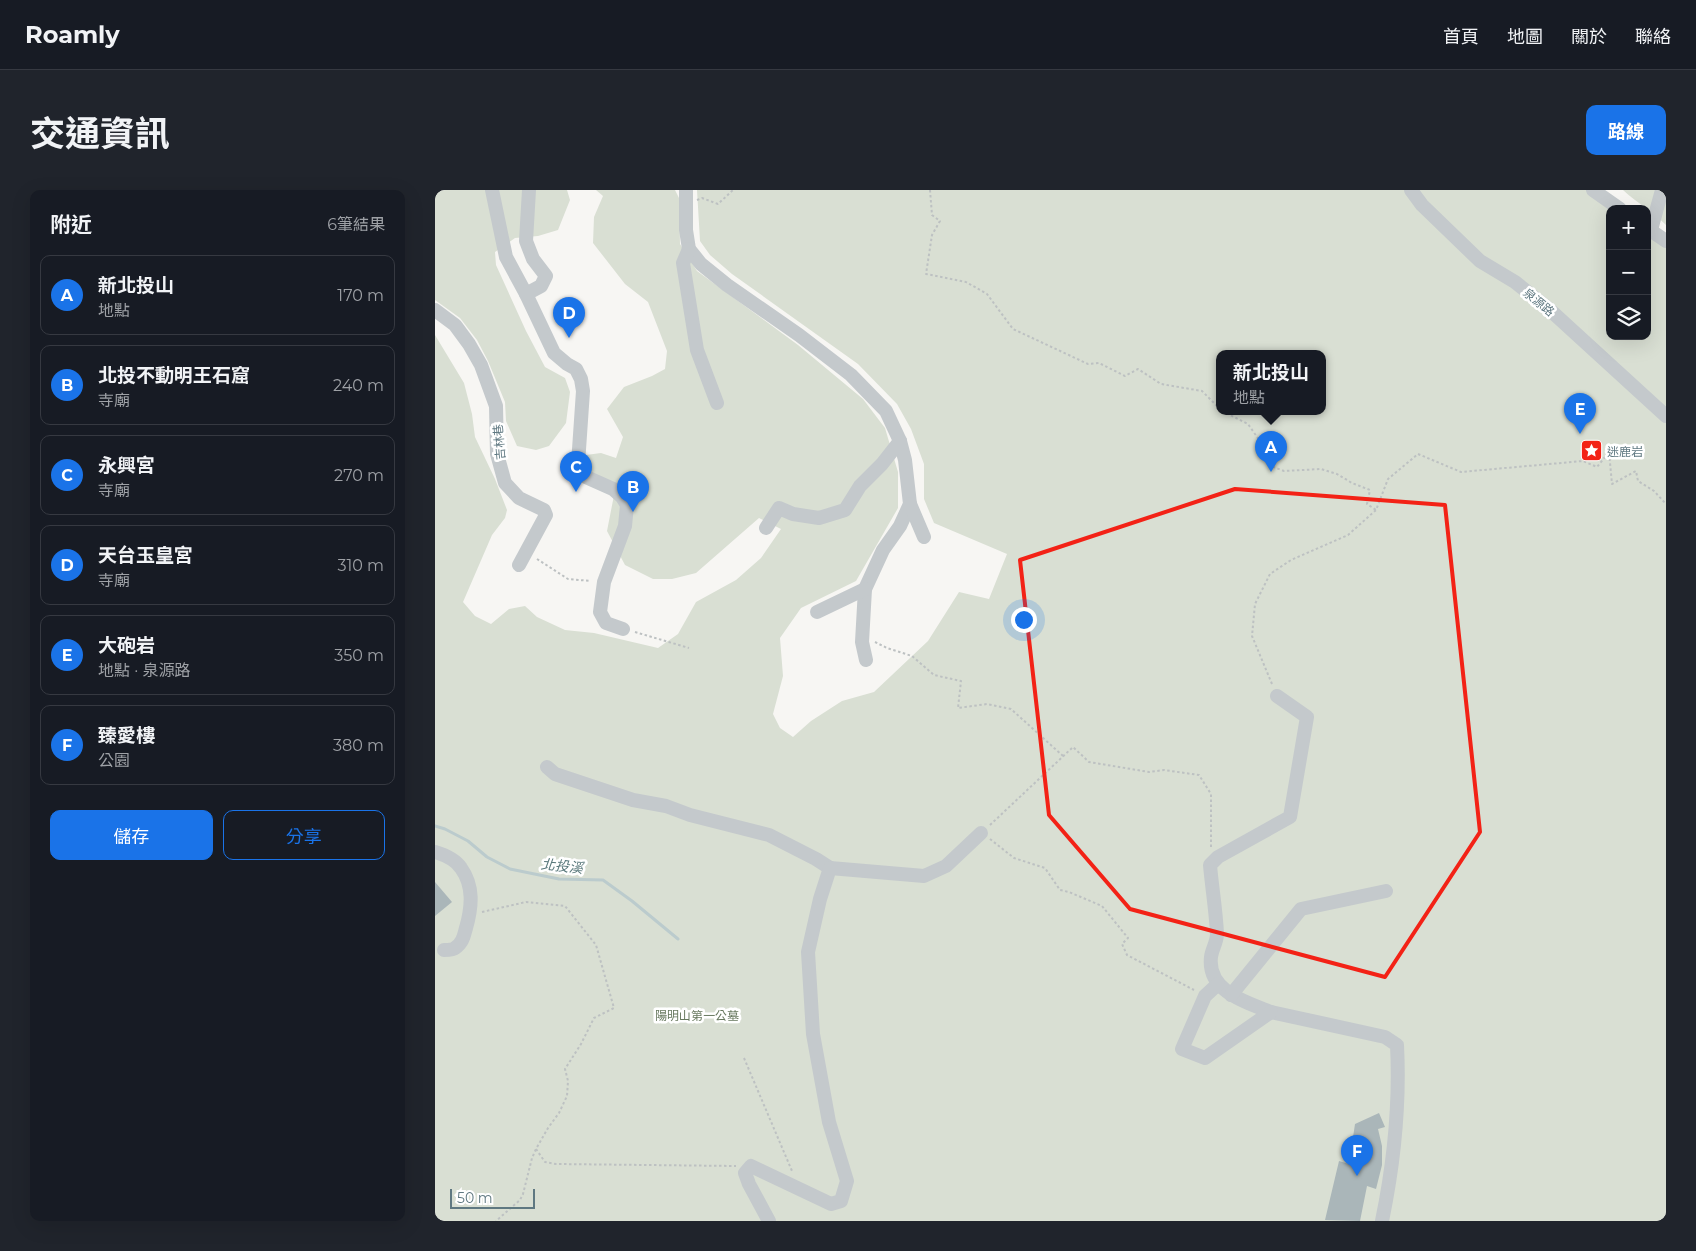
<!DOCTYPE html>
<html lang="zh-TW">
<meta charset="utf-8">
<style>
body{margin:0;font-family:Montserrat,"Noto Sans TC",sans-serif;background:#20242c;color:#f1f3f6}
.controls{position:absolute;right:15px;top:15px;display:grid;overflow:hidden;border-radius:10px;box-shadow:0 5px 20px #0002}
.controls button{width:45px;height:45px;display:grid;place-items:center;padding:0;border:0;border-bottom:1px solid #363941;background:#171b24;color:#f1f3f6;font:25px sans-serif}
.scale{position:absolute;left:15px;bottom:12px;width:85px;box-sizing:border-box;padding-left:5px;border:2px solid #5f7881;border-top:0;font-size:14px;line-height:18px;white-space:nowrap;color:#5f7881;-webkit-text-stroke:4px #fff;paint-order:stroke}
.you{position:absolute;left:588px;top:429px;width:18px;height:18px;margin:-12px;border:4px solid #fff;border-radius:50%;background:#1a73e8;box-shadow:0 0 0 8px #1a73e833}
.badge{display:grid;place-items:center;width:32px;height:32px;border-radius:50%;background:#1a73e8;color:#fff;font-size:16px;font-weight:700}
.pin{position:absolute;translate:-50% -41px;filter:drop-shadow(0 1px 2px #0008)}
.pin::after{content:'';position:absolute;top:26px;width:18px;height:15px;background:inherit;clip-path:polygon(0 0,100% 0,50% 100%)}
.popup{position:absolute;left:781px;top:160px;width:110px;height:65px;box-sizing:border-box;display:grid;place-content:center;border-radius:10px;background:#171b24;filter:drop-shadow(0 1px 4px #0005);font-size:16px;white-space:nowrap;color:#9ea1a6}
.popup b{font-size:19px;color:#f1f3f6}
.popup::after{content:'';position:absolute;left:50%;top:100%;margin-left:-10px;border:10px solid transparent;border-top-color:#171b24}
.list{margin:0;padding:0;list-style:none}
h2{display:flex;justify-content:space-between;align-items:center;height:65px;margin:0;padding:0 20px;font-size:21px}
h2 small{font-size:16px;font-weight:400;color:#9ea1a6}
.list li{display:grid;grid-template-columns:32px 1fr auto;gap:15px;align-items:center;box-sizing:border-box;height:80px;margin:0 10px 10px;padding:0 10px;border:1px solid #363941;border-radius:10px}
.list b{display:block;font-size:19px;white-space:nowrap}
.list p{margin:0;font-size:16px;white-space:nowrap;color:#9ea1a6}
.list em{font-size:16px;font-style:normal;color:#9ea1a6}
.actions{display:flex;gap:10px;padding:15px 20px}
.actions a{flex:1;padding:11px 0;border:1px solid #1a73e8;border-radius:10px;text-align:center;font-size:18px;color:#1a73e8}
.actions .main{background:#1a73e8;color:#fff}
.icon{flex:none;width:28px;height:28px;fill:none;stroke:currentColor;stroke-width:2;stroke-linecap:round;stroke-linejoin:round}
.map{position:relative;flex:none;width:1231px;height:1031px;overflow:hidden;border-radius:10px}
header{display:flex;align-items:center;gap:30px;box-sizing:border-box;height:70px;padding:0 25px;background:#171b24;border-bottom:1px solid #363941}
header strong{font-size:24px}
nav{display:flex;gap:28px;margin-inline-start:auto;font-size:18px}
.intro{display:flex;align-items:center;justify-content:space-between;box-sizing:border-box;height:120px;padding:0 30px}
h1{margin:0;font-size:35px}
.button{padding:12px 22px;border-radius:10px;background:#1a73e8;color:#fff;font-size:18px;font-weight:700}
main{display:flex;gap:30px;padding:0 30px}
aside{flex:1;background:#171b24;border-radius:10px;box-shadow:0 5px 20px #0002}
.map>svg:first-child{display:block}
.green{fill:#d9dfd3;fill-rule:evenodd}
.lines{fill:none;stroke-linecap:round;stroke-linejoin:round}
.stream{stroke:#bbcbcd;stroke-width:3}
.building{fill:#aab6b9}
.path{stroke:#bdc1c2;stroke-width:2;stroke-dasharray:2.5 2.5;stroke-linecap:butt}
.minor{stroke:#c4c9cc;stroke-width:14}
.marked{fill:none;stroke:#f32216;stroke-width:4;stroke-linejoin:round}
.labels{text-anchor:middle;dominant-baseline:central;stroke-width:5;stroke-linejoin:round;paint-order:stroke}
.street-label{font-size:12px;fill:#5f7881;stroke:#fff}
.poi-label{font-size:12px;fill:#5f7881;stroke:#fff;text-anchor:start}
.park-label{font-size:12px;fill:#67785e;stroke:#fff}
.water-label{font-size:14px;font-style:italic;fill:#5a797c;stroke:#fff}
</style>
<header>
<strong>Roamly</strong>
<nav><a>首頁</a><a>地圖</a><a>關於</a><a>聯絡</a></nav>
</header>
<div class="intro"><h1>交通資訊</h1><a class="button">路線</a></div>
<main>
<aside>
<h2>附近<small>6筆結果</small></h2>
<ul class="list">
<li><span class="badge">A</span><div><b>新北投山</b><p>地點</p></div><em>170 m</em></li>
<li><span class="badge">B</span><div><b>北投不動明王石窟</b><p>寺廟</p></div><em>240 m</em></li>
<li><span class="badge">C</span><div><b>永興宮</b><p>寺廟</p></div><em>270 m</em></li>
<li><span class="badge">D</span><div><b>天台玉皇宮</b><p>寺廟</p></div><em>310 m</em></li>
<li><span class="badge">E</span><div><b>大砲岩</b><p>地點 · 泉源路</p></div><em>350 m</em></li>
<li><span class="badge">F</span><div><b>臻愛樓</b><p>公園</p></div><em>380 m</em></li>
</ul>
<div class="actions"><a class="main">儲存</a><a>分享</a></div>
</aside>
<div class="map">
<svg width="1231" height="1031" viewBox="0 0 1231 1031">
<rect width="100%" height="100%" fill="#f7f6f3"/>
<g class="green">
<path d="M 0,0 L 132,0 L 135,10 L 123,40 L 103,46 L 80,48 L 60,62 L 61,75 L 91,141 L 110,177 L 130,188 L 135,202 L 131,233 L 114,256 L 101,260 L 82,256 L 71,231 L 70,212 L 53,171 L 42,150 L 25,128 L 0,110 Z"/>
<path d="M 161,0 L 240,0 L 244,8 L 245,54 L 262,81 L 363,155 L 428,209 L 450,238 L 463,282 L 463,318 L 421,391 L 366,418 L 345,448 L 348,486 L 338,524 L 345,538 L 358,547 L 376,531 L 407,511 L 439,502 L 493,451 L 524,402 L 554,409 L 572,364 L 499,333 L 489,309 L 489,274 L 476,239 L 462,214 L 423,174 L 297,84 L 275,65 L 265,51 L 262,0 L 1152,0 L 1175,19 L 1175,146 L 1212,146 L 1212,43 L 1231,57 L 1231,1031 L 0,1031 L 0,145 L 29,193 L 37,224 L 40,247 L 60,289 L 72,320 L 70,328 L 57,345 L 28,412 L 40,426 L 56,434 L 74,419 L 90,416 L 102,427 L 130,440 L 159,443 L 223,458 L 243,444 L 261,412 L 301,390 L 326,368 L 346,339 L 324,328 L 261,383 L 237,389 L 218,389 L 190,375 L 172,341 L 181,295 L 156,284 L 149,277 L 151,265 L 166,263 L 181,268 L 188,247 L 172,219 L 189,197 L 217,186 L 230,179 L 232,161 L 213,112 L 190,94 L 158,53 L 159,27 L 168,6 ZM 785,163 L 887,163 L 887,221 L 785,221 Z"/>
<path d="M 1188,0 L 1231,0 L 1231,35 C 1217,21 1202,13 1188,0 Z"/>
</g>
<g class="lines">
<path class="stream" d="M 0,636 L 10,639 L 33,651 L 52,667 L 75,679 L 124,689 L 168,690 L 197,711 L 243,749"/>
</g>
<g class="building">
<path d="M 0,692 L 17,712 L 0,726 Z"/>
<path d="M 944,923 L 950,937 L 943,939 L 947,956 L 947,975 L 941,999 L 932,996 L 925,1031 L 890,1030 L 904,971 L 914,974 L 920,934 Z"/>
</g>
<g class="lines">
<g class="path">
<path d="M 495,0 L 497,25 L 505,31 L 497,45 L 491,84 L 531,92 L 552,104 L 578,139 L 653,174 L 664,173 L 690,186 L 703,179 L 726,194 L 767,201 L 785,219"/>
<path d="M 262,10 L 267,8 L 283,14 L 298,0"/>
<path d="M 787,221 L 813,234 L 827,254 L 827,261 L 834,275"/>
<path d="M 833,275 L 849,281 L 886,279 L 902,284 L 917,293 L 935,300 L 932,314 L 941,320"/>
<path d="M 102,369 L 133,389 L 156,391"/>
<path d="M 200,442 L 254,458"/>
<path d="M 440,452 L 452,458 L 477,466 L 499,485 L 526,491 L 523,518 L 552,514 L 576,519 L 628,566"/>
<path d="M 837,494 L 817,446 L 820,414 L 835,384 L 856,370 L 913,345 L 941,320 L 953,289 L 983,264 L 1026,282 L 1148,271 L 1162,277 L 1174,262 L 1177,294 L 1201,281 L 1203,291 L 1219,301 L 1231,314"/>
<path d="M 555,635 L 638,557 L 654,572 L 714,582 L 729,580 L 764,585 L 776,604 L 776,658"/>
<path d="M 555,649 L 579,668 L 610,678 L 625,700 L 634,702 L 667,716 L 693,748 L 687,754 L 692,765 L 759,800"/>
<path d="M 47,722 L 91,712 L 130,716 L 161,755 L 179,818 L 159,828 L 146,854 L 130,879 L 133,891 L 132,906 L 124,923 L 113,938 L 101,959 L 97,968 L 88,1004 L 85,1010 L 61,1031"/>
<path d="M 309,868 L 357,981"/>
<path d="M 101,959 L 110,972 L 121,974 L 301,976"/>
</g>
<g class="minor">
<path d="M 57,0 L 71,67 L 91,104 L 119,163 L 132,174 L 141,179 L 146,189 L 148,201 L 143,274 L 151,287 L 178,299 L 187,307 L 192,315 L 190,336 L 169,392 L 165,422 L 171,433 L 188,439"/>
<path d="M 251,0 L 251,40 L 254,59 L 266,74 L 292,95 L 364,145 L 416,185 L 451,221 L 465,251 L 470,270 L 475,314 L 465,336 L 448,360 L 430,399 L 427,452 L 431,470"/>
<path d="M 976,0 L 987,15 L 1045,71 L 1080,92 L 1115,120 L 1231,226"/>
<path d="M 1158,0 L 1185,19"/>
<path d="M 1212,38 L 1231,51"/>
<path d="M 1216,40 L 1227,0"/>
<path d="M 254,59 L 248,73 L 262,160 L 282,213"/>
<path d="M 91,104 L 106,96 L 111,86 L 98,69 L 91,51 L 94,0"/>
<path d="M 0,120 L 20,135 L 34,154 L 46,175 L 61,216 L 62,264 L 70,293 L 84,308 L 109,320 L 111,325 L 84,375"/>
<path d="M 475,314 L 489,347"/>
<path d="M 331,338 L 344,318 L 358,324 L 384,328 L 410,320 L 425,296 L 447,274 L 465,251"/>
<path d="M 382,422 L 430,399"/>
<path d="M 842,506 L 872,527 L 855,627 L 783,667 L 775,675 C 777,698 781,721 782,744 C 782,752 777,759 776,767 C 772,801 810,812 836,822 L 950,847 L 962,855 C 965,914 959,973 947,1031"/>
<path d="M 112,577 L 120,584 L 198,610 L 231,616 L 255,625 L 334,645 L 381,669 L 395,678"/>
<path d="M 0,662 C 10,665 20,669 26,678 C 39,696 37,717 31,738 C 29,745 28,753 20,758 C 18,760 13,760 9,760"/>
<path d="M 783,794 L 770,806 L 747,859 L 770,868 L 836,822"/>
<path d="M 796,805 L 866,719 L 951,701"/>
<path d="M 334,1031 L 314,994 L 310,983 L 316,976 L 396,1014 L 406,1011 L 412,991 L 394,932 L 378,844 L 373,762 L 385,709 L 395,678 L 489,686 L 511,676 L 546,643"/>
</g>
</g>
<path class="marked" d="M 800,299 L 1010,315 L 1045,642 L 950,787 L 695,719 L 614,625 L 585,370 Z"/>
<defs>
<symbol id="sight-square" viewBox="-11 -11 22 22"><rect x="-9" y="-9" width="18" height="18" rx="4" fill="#f32216" stroke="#fff"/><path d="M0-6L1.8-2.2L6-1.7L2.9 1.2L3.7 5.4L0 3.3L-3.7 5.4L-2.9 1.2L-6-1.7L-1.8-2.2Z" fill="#fff"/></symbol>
</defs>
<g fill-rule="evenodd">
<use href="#sight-square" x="1144" y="248" width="25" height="25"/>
</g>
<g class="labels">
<g class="street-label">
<text transform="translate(1104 112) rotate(39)">泉源路</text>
<text transform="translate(64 252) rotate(-95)">吉林巷</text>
</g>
<g class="poi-label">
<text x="1172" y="261">迷鹿岩</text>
</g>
<g class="park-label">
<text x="262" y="825">陽明山第一公墓</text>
</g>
<g class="water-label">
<text transform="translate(127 676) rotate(6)">北投溪</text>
</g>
</g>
</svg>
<div class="controls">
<button>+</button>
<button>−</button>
<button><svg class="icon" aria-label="layers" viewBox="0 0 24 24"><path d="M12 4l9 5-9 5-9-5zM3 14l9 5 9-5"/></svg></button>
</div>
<div class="scale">50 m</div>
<div class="you"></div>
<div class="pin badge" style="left:836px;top:282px">A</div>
<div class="popup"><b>新北投山</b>地點</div>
<div class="pin badge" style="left:198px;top:322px">B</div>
<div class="pin badge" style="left:141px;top:302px">C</div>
<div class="pin badge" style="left:134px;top:148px">D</div>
<div class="pin badge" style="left:1145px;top:244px">E</div>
<div class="pin badge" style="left:922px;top:986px">F</div>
</div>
</main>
